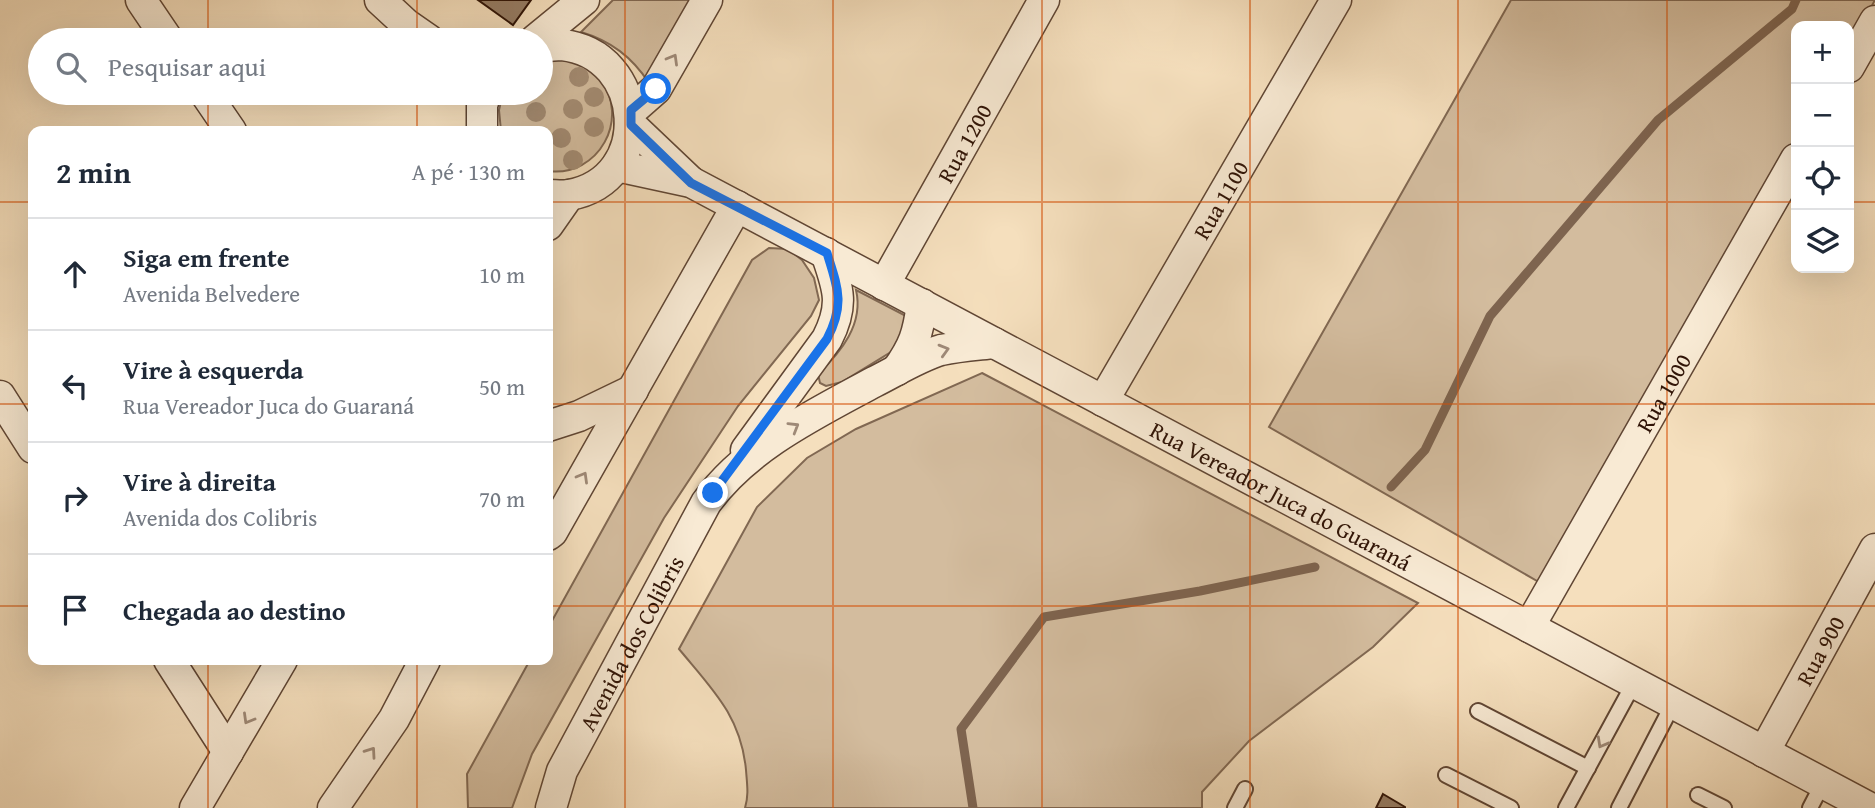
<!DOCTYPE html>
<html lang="pt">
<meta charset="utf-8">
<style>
body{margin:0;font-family:"Gentium Book Plus",serif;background:#f6f6f7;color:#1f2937}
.controls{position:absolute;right:21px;top:21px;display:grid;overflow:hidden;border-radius:14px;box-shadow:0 7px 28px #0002}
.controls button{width:63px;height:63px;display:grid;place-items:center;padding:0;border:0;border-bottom:2px solid #e0e1e3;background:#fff;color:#1f2937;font:35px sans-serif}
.stop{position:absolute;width:21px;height:21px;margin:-16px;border:5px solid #1a73e8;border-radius:50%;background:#fff}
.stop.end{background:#1a73e8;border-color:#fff;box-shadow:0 2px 7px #0008}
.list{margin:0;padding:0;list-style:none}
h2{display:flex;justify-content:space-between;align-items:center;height:91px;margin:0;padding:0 28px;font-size:30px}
h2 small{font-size:23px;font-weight:400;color:#747a83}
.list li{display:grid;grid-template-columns:46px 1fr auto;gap:21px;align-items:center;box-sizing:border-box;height:112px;padding:0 28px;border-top:2px solid #e0e1e3}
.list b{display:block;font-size:26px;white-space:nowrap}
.list p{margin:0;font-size:23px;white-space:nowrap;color:#747a83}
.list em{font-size:23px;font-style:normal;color:#747a83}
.icon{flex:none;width:38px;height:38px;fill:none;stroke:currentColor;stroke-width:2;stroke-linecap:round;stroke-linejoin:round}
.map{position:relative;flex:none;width:1875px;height:808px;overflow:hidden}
.search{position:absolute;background:#fff;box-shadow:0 7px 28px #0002;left:28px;top:28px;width:525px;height:77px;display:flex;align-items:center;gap:18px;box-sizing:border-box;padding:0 24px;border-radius:38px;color:#747a83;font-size:26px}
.panel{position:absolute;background:#fff;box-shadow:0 7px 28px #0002;left:28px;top:126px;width:525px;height:539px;border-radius:14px}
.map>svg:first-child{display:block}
.green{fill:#d3bc9e;stroke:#816852;stroke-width:2}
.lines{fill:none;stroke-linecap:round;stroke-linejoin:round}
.stream{stroke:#7e644f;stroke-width:9}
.building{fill:#967d65;stroke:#2f1306;stroke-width:2}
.lane-casing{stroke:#604634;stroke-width:18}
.street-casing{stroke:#604634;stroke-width:33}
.lane{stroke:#f8ead4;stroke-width:14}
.street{stroke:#f8ead4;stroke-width:30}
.tree{fill:#a38b72}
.oneway{stroke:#9e8977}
.route{stroke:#1a73e8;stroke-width:9}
.grid{fill:none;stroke:#d6520b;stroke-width:2;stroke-opacity:0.55}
.labels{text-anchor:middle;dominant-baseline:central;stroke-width:5;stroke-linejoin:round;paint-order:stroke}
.street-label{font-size:23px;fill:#2f1306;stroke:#f8ead4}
</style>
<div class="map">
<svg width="1875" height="808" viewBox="0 0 1875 808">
<rect width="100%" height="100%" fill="#f5dfbd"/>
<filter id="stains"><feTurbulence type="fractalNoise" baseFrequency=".00286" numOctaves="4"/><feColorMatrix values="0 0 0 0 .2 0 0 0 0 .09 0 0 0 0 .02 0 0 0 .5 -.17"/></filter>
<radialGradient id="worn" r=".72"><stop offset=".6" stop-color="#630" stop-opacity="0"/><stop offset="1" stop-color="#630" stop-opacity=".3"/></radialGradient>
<g class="green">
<path d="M 613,0 L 696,0 L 649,83 C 632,57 611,41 581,32 Z"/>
<path d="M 1511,0 L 1875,0 L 1849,48 L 1849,26 L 1796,26 L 1796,141 L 1544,585 L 1269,427 Z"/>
<path d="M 566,59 C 578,64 591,68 599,78 C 632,118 598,178 548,171 L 548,131 L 501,131 L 499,110 L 503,93 L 541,93 L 541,61 Z"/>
<path d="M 769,248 L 788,249 L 802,260 L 814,278 L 819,300 L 811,316 L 738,406 L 664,518 L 532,754 L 512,808 L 468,808 L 467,774 L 530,660 L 548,660 L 548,628 L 752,260 Z"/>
<path d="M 856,290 L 908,317 L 899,347 L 842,382 L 826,386 L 820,383 L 818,374 C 841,352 864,324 856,290 Z"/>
<path d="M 982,373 L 1418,603 L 1373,647 L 1249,741 L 1202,792 L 1202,808 L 745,808 C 749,795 747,784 746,770 C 741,716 712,689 679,649 L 757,507 L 807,458 L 856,429 Z"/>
</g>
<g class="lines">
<g class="stream">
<path d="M 1391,487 L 1425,450 L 1490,316 L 1658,120 L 1792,9 L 1796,0"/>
<path d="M 973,808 L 961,729 L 1044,617 L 1200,591 L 1315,567"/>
</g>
</g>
<g class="building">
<path d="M 478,0 L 531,0 L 513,25 Z"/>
<path d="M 1383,794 L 1405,807 L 1405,808 L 1376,808 Z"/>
</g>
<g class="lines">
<defs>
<g id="lane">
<path d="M 1478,711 L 1588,768"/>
<path d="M 1446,775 L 1511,808"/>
<path d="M 1698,795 L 1724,808"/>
<path d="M 1235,808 L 1245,789"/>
<path d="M 1566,808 L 1634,683"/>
<path d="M 1619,808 L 1673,704"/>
<path d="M 1810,808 L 1823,783"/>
</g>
<g id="street">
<path d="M 141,0 L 168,40"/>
<path d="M 380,0 L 406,24 L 429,40"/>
<path d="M 535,40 L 584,0"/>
<path d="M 541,47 C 548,46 556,45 562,45 C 647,54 655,180 569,195 C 563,196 555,195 548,195"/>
<path d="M 1849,67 L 1875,21"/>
<path d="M 205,93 L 231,131"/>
<path d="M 631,111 L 656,89 L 707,0"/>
<path d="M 631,125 L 691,182"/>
<path d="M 482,131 L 482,105 L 486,93"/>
<path id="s1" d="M 617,166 L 691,182 L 1870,808"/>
<path d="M 548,225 L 569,195"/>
<path id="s2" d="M 884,285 L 1044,0"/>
<path d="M 897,370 C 914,346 918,334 922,304"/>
<path d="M 0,396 L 33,448"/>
<path id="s3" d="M 1103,401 L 1336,0"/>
<path d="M 548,426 L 579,416 L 633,390"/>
<path d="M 746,450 L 827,339 C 845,304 838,288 826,253"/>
<path d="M 548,535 L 552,532 L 737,206"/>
<path id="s4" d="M 1529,627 L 1796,159"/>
<path d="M 169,660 L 228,752"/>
<path id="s5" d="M 1764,752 L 1875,549"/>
<path d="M 195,808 L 282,660"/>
<path d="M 333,808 L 394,719 L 425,660"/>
<path id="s6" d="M 551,808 L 562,771 L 706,503 C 746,447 815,414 874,382 C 896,371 918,357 941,350 C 959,346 976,345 994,343"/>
</g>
</defs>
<use href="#lane" class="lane-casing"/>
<use href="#street" class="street-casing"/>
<use href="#lane" class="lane"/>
<use href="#street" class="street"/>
</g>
<g class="tree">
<circle cx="579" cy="77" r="10"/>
<circle cx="594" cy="97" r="10"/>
<circle cx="573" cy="109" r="10"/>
<circle cx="536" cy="112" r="10"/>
<circle cx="594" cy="127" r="10"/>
<circle cx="561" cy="138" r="10"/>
<circle cx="573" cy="160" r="10"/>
</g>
<defs><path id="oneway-chevron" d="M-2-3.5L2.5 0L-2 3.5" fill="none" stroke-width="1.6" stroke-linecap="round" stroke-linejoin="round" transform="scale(1.75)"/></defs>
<g class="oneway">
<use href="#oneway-chevron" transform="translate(673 59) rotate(-60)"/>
<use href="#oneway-chevron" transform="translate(944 350) rotate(-16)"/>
<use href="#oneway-chevron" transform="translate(794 427) rotate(-31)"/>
<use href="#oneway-chevron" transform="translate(583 477) rotate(-60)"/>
<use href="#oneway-chevron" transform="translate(248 719) rotate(120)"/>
<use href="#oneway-chevron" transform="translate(1602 743) rotate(119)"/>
<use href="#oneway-chevron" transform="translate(371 752) rotate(-55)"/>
</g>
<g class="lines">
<path class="route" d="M 656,89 L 631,110 L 631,125 L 691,183 L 827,253 C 838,288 845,304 827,339 L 713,493"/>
</g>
<path class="grid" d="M 208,0 L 208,40M 417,0 L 417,40M 625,0 L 625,808M 833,0 L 833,808M 1042,0 L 1042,808M 1250,0 L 1250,808M 1458,0 L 1458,808M 1667,0 L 1667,808M 208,93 L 208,131M 417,93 L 417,131M 0,202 L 33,202M 548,202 L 1796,202M 1849,202 L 1875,202M 0,404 L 33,404M 548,404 L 1875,404M 0,606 L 33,606M 548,606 L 1875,606M 208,660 L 208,808M 417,660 L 417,808"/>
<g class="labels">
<g class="street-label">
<text stroke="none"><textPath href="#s2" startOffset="163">Rua 1200</textPath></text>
<text stroke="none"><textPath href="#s3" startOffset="233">Rua 1100</textPath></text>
<text stroke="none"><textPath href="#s4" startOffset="270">Rua 1000</textPath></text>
<text stroke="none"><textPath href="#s1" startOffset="744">Rua Vereador Juca do Guaraná</textPath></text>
<text stroke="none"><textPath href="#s6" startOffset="184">Avenida dos Colibris</textPath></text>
<text stroke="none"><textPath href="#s5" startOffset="116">Rua 900</textPath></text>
</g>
</g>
<rect width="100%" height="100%" filter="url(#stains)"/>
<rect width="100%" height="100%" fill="url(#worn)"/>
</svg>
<div class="controls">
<button>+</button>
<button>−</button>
<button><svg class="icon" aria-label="locate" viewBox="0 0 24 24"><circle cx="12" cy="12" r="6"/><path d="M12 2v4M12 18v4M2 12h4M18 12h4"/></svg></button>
<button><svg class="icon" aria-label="layers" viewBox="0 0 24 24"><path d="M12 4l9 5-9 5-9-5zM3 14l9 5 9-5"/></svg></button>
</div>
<div class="stop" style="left:656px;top:89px"></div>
<div class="stop end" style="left:713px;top:493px"></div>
<div class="search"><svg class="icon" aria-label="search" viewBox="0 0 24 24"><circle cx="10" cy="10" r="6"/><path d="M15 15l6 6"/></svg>Pesquisar aqui</div>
<section class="panel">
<h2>2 min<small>A pé · 130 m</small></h2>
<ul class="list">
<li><svg class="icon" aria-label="ahead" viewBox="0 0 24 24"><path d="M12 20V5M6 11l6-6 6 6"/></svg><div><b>Siga em frente</b><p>Avenida Belvedere</p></div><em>10 m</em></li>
<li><svg class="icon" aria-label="left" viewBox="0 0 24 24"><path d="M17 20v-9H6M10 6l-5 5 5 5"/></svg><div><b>Vire à esquerda</b><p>Rua Vereador Juca do Guaraná</p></div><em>50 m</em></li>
<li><svg class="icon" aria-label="right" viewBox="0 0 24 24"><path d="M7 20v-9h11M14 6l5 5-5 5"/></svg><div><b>Vire à direita</b><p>Avenida dos Colibris</p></div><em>70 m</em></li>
<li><svg class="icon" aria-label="arrive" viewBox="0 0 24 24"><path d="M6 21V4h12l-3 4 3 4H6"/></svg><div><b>Chegada ao destino</b></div></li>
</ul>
</section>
</div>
